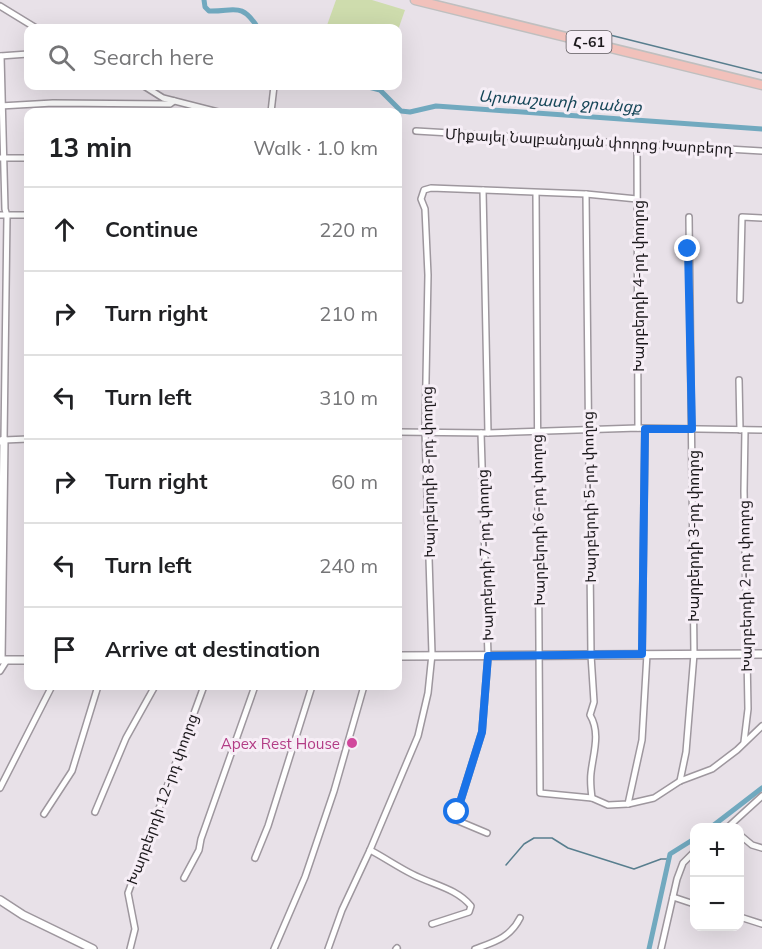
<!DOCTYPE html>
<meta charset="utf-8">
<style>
body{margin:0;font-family:Mulish,"Noto Sans Armenian",sans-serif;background:#f6f6f6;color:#202124}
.controls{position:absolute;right:18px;bottom:18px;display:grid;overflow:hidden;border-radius:12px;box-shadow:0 6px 24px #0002}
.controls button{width:54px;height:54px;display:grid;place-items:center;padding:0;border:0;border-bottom:2px solid #e0e0e0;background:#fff;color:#202124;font:30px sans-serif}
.stop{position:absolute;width:18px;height:18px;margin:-14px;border:4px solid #1a73e8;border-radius:50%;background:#fff}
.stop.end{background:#1a73e8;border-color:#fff;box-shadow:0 2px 6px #0008}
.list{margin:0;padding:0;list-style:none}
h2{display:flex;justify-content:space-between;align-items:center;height:78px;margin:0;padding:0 24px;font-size:26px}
h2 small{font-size:20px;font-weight:400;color:#757577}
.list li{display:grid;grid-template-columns:39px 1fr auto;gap:18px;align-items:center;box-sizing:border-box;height:84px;padding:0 24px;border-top:2px solid #e0e0e0}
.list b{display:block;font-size:22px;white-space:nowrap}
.list em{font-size:20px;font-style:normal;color:#757577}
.icon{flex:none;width:33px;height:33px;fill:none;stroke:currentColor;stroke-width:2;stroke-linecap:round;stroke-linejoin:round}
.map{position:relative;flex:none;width:762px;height:949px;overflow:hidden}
.search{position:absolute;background:#fff;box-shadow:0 6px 24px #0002;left:24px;top:24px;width:378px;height:66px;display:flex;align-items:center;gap:15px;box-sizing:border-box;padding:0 21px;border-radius:12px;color:#757577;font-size:22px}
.panel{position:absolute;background:#fff;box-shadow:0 6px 24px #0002;left:24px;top:108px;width:378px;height:582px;border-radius:12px}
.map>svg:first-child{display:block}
.green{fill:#cedcad}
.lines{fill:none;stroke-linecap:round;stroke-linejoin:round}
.stream{stroke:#587e8e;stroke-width:1.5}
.canal{stroke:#71a9bf;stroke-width:5}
.minor-casing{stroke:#9e979e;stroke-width:8}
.tertiary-casing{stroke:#9e979e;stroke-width:10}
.primary-casing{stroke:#bfbfbf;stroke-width:11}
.minor{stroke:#fff;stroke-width:5}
.tertiary{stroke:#fff;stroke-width:7}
.primary{stroke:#f1c1bb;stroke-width:8}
.route{stroke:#1a73e8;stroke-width:8}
.hotel-dot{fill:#d1479c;stroke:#f6eef6;stroke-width:2}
.labels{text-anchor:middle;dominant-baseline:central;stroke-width:6;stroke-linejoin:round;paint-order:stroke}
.shield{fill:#f6eef6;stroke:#5d595d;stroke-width:1.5}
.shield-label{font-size:14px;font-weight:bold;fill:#1c191c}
.street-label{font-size:15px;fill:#1c191c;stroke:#f6eef6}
.hotel-label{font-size:15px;fill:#b23c85;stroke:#f6eef6;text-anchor:end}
.water-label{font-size:16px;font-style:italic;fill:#164658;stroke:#f6eef6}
</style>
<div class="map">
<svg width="762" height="949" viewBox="0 0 762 949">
<rect width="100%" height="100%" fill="#e8e1e8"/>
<path class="green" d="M 336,0 L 372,0 L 405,10 L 398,30 L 398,28 L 326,28 Z"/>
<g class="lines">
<g class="stream">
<path d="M 610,35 L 762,73"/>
<path d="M 506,865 L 524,844 L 534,838 L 552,838 L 568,848 L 634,869 L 661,859 L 669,859"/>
</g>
<g class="canal">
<path d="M 204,0 L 205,7 L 209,11 C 234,12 241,1 258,28"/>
<path d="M 365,86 L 380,90 L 401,111 L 410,112 L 436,106 L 762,129"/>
<path d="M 710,828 L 762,788"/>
<path d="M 649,949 L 670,854 L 694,839"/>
</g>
<defs>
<g id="minor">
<path d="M 0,6 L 36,28"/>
<path d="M 0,56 L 28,54"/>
<path d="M 1,56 L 5,209 L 7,216 L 4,440 L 28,439"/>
<path d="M 144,86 L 163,98 L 218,112"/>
<path d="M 0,106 L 53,103 L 170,104 L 174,101"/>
<path d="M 271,112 L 274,86"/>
<path d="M 416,131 L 762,151"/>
<path d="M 637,144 L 638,428"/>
<path d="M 0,158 L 28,158"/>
<path d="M 483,190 L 488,433"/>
<path d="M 536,194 L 540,793 L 592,798 L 608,805 L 628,804 L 654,798 L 680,781 L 712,769 L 737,750 L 762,726"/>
<path d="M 586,194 L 591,655 L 594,702 L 590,715 C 601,733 593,754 591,773 C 590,781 591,790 592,798"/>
<path d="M 0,215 L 28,215"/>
<path d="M 740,300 L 742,217 L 762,218"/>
<path d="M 739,380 L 740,430"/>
<path d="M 398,432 L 488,433 L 638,428 L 762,430"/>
<path d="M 481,433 L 488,656 L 482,732 L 457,812 L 456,820 L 487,833"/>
<path d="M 642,654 L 645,429"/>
<path d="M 0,671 L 7,660"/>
<path d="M 744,742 L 748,709 L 744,491 L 745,430"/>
<path d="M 680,781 L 686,752 L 694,654 L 689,217"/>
<path d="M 0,788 L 52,686"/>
<path d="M 628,804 L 642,740 L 647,654"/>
<path d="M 95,812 L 126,738 L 155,686"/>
<path d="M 44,814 L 72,771 L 98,686"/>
<path d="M 727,828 L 762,796"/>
<path d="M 740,835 L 752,845 L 762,848"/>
<path d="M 370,850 C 385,858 398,867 412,874 C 433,885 456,888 471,906 L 469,912 L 432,924"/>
<path d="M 255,858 L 268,826 L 312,686"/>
<path d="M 184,878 L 199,850 L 201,839 L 255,686"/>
<path d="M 673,897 L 694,904"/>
<path d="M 740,917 L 762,924"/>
<path d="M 130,949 L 135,929 L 128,893 L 204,686"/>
<path d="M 274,949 L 305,877 L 334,791 L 364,686"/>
<path d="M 328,949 L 342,910 L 370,850 L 418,736 L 428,693 L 432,654 L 425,431 L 428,275 L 425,209 L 421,199 L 424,190 L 431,188 L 586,194 L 637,199"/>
<path d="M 396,949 L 397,948"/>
<path d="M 475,949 C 494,942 510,938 520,918"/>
<path d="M 661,949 L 677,879 L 683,863 L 694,852"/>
</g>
<g id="tertiary">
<path d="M 0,441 L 4,440 L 1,660 L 28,660"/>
<path d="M 398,656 L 762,654"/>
<path d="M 0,900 L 23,915 L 93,949"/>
</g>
<path id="primary" d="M 415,0 L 762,85"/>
</defs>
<use href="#minor" class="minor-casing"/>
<use href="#tertiary" class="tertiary-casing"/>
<use href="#primary" class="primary-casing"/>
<use href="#minor" class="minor"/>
<use href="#tertiary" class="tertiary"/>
<use href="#primary" class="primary"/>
</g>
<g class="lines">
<path class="route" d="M 457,812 L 482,732 L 488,656 L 642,654 L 645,429 L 692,429 L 688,249"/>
</g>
<circle class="hotel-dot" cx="352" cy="743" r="6"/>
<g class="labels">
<rect class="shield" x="566.5" y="31" width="45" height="22" rx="4.5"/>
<g class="shield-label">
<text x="589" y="42">Հ-61</text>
</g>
<g class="street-label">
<text transform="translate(589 141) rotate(3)">Միքայել Նալբանդյան փողոց Խարբերդ</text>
<text transform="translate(638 286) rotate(-90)">Խարբերդի 4-րդ փողոց</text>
<text transform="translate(428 472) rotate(-91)">Խարբերդի 8-րդ փողոց</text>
<text transform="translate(589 497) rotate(-91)">Խարբերդի 5-րդ փողոց</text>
<text transform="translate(538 520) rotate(-91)">Խարբերդի 6-րդ փողոց</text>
<text transform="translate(693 536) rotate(-90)">Խարբերդի 3-րդ փողոց</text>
<text transform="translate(485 555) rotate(-92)">Խարբերդի 7-րդ փողոց</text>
<text transform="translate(745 586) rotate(-91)">Խարբերդի 2-րդ փողոց</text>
<text transform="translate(162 799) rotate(-70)">Խարբերդի 12-րդ փողոց</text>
</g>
<g class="hotel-label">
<text x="340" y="743">Apex Rest House</text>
</g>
<g class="water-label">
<text transform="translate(560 101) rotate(4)">Արտաշատի ջրանցք</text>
</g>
</g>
</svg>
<div class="controls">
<button>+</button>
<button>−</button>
</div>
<div class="stop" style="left:457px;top:812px"></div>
<div class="stop end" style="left:688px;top:249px"></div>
<div class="search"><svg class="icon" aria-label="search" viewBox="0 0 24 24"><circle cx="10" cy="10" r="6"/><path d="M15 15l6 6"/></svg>Search here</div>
<section class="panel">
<h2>13 min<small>Walk · 1.0 km</small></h2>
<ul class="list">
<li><svg class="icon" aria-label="ahead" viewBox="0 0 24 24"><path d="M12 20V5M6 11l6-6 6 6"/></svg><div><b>Continue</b></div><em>220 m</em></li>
<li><svg class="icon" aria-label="right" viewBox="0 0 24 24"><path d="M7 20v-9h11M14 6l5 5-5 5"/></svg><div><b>Turn right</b></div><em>210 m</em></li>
<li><svg class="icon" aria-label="left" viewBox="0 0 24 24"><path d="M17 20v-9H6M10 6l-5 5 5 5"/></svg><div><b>Turn left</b></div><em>310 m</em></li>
<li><svg class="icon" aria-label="right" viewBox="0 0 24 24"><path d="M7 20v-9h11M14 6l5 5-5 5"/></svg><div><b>Turn right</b></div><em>60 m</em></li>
<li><svg class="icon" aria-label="left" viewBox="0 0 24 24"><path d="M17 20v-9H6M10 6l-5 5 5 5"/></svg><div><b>Turn left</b></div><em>240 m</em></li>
<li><svg class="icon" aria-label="arrive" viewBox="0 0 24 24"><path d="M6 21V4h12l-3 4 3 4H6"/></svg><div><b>Arrive at destination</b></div></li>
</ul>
</section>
</div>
